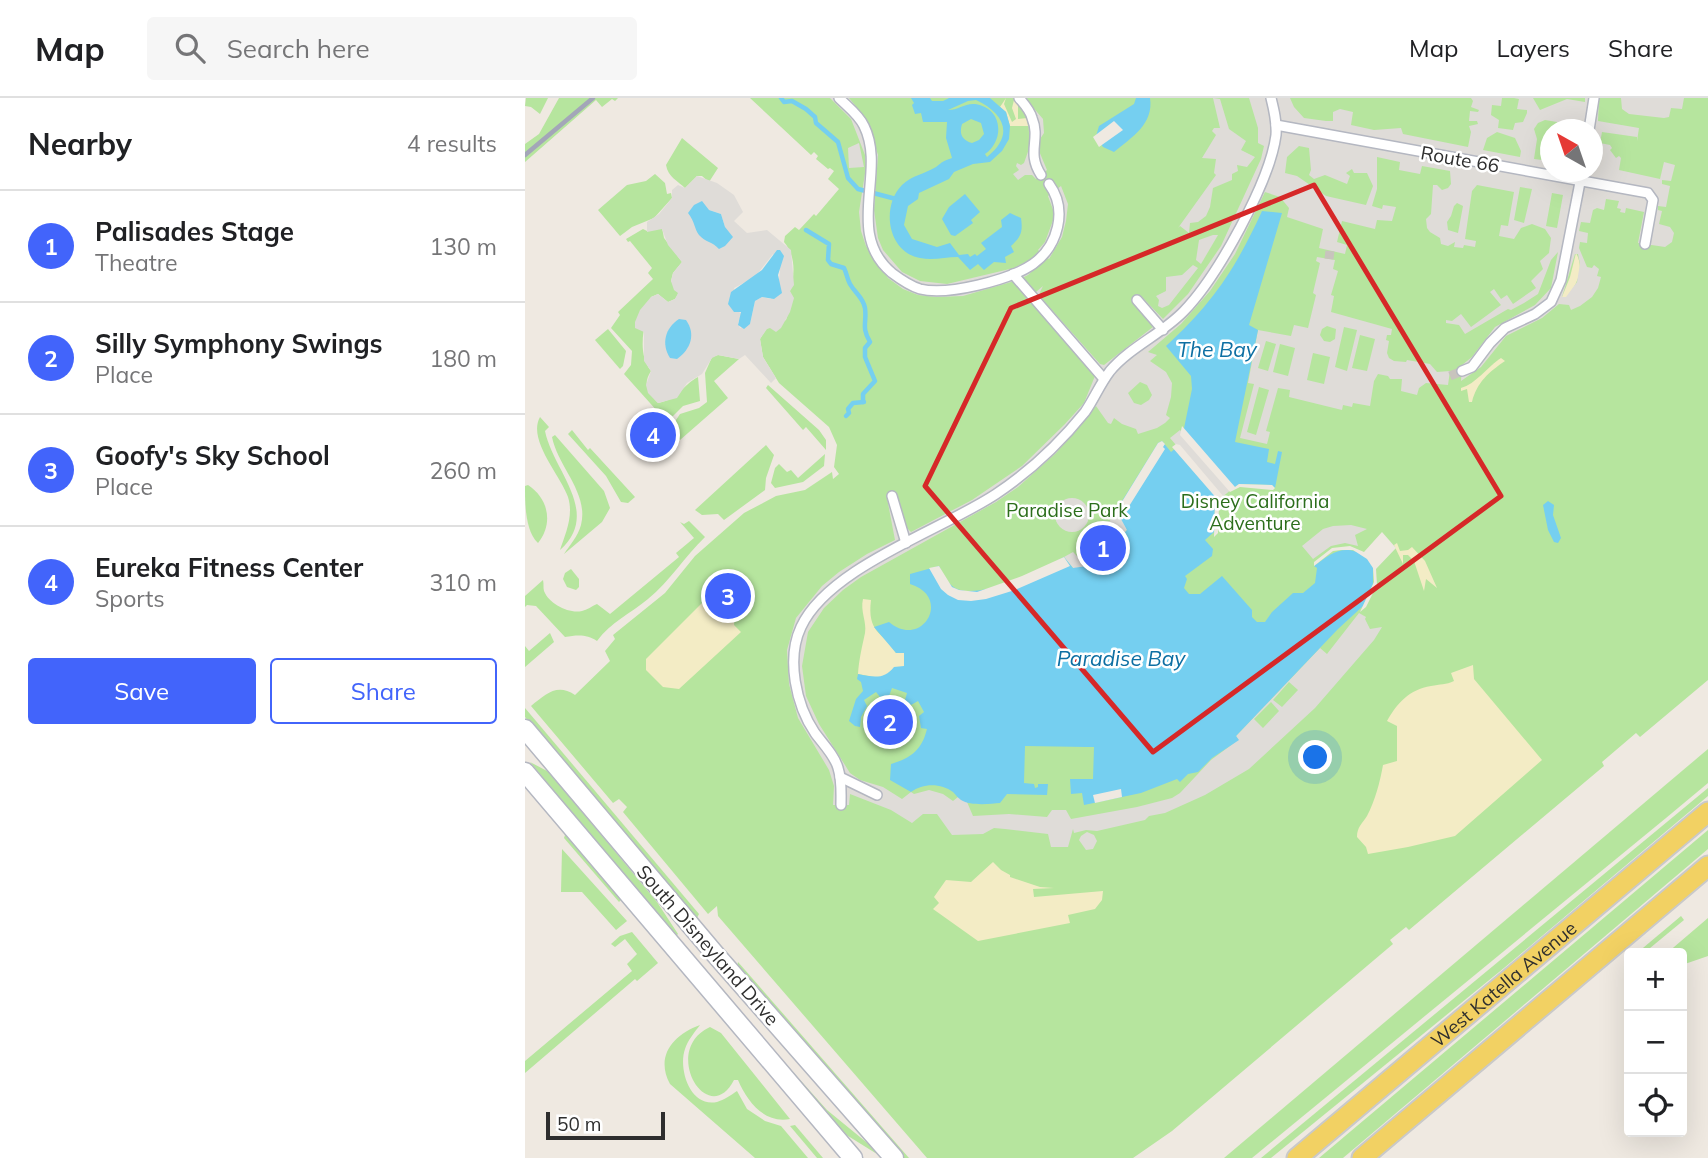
<!DOCTYPE html>
<meta charset="utf-8">
<style>
body{margin:0;font-family:Mulish,sans-serif;background:#f6f6f6;color:#202124}
.controls{position:absolute;right:21px;bottom:21px;display:grid;overflow:hidden;border-radius:7px;box-shadow:0 7px 28px #0002}
.controls button{width:63px;height:63px;display:grid;place-items:center;padding:0;border:0;border-bottom:2px solid #e0e0e0;background:#fff;color:#202124;font:35px sans-serif}
.compass{position:absolute;left:1015px;top:21px;width:63px;height:63px;border-radius:50%;background:#fff;box-shadow:0 7px 28px #0002;rotate:320deg}
.scale{position:absolute;left:21px;bottom:18px;width:119px;box-sizing:border-box;padding-left:7px;border:4px solid #2e2e2e;border-top:0;font-size:19px;line-height:24px;white-space:nowrap;color:#2e2e2e;-webkit-text-stroke:5px #fff;paint-order:stroke}
.you{position:absolute;left:791px;top:660px;width:24px;height:24px;margin:-18px;border:5px solid #fff;border-radius:50%;background:#1a73e8;box-shadow:0 0 0 10px #1a73e833}
.badge{display:grid;place-items:center;width:46px;height:46px;border-radius:50%;background:#4264fb;color:#fff;font-size:23px;font-weight:700}
.pin{position:absolute;translate:-50% -50%;border:4px solid #fff;box-shadow:0 2px 7px #0006}
.list{margin:0;padding:0;list-style:none}
h2{display:flex;justify-content:space-between;align-items:center;height:91px;margin:0;padding:0 28px;font-size:30px}
h2 small{font-size:23px;font-weight:400;color:#757577}
.list li{display:grid;grid-template-columns:46px 1fr auto;gap:21px;align-items:center;box-sizing:border-box;height:112px;padding:0 28px;border-top:2px solid #e0e0e0}
.list b{display:block;font-size:26px;white-space:nowrap}
.list p{margin:0;font-size:23px;white-space:nowrap;color:#757577}
.list em{font-size:23px;font-style:normal;color:#757577}
.actions{display:flex;gap:14px;padding:21px 28px}
.actions a{flex:1;padding:16px 0;border:2px solid #4264fb;border-radius:7px;text-align:center;font-size:24px;color:#4264fb}
.actions .main{background:#4264fb;color:#fff}
.icon{flex:none;width:38px;height:38px;fill:none;stroke:currentColor;stroke-width:2;stroke-linecap:round;stroke-linejoin:round}
.map{position:relative;flex:none;width:1183px;height:1060px;overflow:hidden}
header{display:flex;align-items:center;gap:42px;box-sizing:border-box;height:98px;padding:0 35px;background:#fff;border-bottom:2px solid #e0e0e0}
header strong{font-size:33px}
nav{display:flex;gap:38px;margin-inline-start:auto;font-size:24px}
.search{width:490px;height:63px;background:#f6f6f6;display:flex;align-items:center;gap:18px;box-sizing:border-box;padding:0 24px;border-radius:7px;color:#757577;font-size:26px}
main{display:flex}
aside{flex:1;background:#fff}
.map>svg:first-child{display:block}
.green{fill:#b6e59e;fill-rule:evenodd}
.sand{fill:#f3ecc5}
.plaza{fill:#dfdcd8;fill-rule:evenodd}
.water{fill:#75cff0;fill-rule:evenodd}
.pier{fill:#efe9e1}
.lines{fill:none;stroke-linecap:round;stroke-linejoin:round}
.stream{stroke:#75cff0;stroke-width:4.5}
.pedestrian-tunnel{stroke:#c8c4bd;stroke-width:9;stroke-dasharray:9 4.5;stroke-linecap:butt}
.pedestrian-casing{stroke:#b4b7c1;stroke-width:12}
.secondary-casing{stroke:#b4b7c1;stroke-width:21}
.primary-casing{stroke:#c9c9c9;stroke-width:23}
.pedestrian{stroke:#fff;stroke-width:9}
.secondary{stroke:#fff;stroke-width:18}
.primary{stroke:#f2d163;stroke-width:19}
.rail{stroke:#a3a6b8;stroke-width:4.5}
.marked{fill:none;stroke:#d62828;stroke-width:5;stroke-linejoin:round}
.labels{text-anchor:middle;dominant-baseline:central;stroke-width:5;stroke-linejoin:round;paint-order:stroke}
.street-label{font-size:19px;fill:#2e2e2e;stroke:#fff}
.park-label{font-size:19px;fill:#2c6e1b;stroke:#fff}
.water-label{font-size:21px;font-style:italic;fill:#0d6fa3;stroke:#fff}
</style>
<header>
<strong>Map</strong>
<div class="search"><svg class="icon" aria-label="search" viewBox="0 0 24 24"><circle cx="10" cy="10" r="6"/><path d="M15 15l6 6"/></svg>Search here</div>
<nav><a>Map</a><a>Layers</a><a>Share</a></nav>
</header>
<main>
<aside>
<h2>Nearby<small>4 results</small></h2>
<ul class="list">
<li><span class="badge">1</span><div><b>Palisades Stage</b><p>Theatre</p></div><em>130 m</em></li>
<li><span class="badge">2</span><div><b>Silly Symphony Swings</b><p>Place</p></div><em>180 m</em></li>
<li><span class="badge">3</span><div><b>Goofy's Sky School</b><p>Place</p></div><em>260 m</em></li>
<li><span class="badge">4</span><div><b>Eureka Fitness Center</b><p>Sports</p></div><em>310 m</em></li>
</ul>
<div class="actions"><a class="main">Save</a><a>Share</a></div>
</aside>
<div class="map">
<svg width="1183" height="1060" viewBox="0 0 1183 1060">
<rect width="100%" height="100%" fill="#efe9e1"/>
<g class="green">
<path d="M 1,0 L 23,0 L 15,16 L 6,9 L 0,8 Z"/>
<path d="M 34,0 L 93,0 L 90,3 L 87,1 L 77,9 L 71,2 L 0,64 L 0,46 L 14,36 Z"/>
<path d="M 225,0 L 1183,0 L 1183,582 L 1115,639 L 1111,635 L 1077,664 L 1079,668 L 884,832 L 881,829 L 865,842 L 868,846 L 647,1033 L 608,1060 L 402,1060 L 193,818 L 192,808 L 183,816 L 98,714 L 102,709 L 94,701 L 88,705 L 6,608 C 21,596 32,585 50,597 L 85,563 L 80,553 L 90,541 L 88,537 L 140,495 L 170,458 L 219,415 L 251,398 L 280,392 L 307,374 L 308,381 L 314,376 L 309,369 L 312,347 L 304,329 L 254,285 L 238,259 L 235,241 L 241,231 L 261,222 C 265,213 262,203 265,193 C 270,177 271,158 259,144 L 260,138 L 270,129 L 274,132 L 289,116 L 291,118 L 314,91 L 303,81 L 309,73 L 305,70 L 303,71 L 291,61 L 293,58 L 289,54 L 286,57 ZM 1026,32 L 1068,32 L 1068,74 L 1026,74 Z"/>
<path d="M 157,40 L 193,70 L 184,84 L 177,78 L 172,78 L 160,90 C 153,83 143,79 141,67 Z"/>
<path d="M 130,76 L 140,85 L 142,96 L 146,95 L 147,100 L 129,120 L 107,129 L 95,138 L 73,112 L 102,87 L 121,83 Z"/>
<path d="M 132,130 L 137,130 L 139,140 L 157,164 L 148,175 L 146,183 L 154,195 L 150,201 L 143,204 L 133,196 L 126,199 C 121,222 110,253 126,273 C 117,287 123,295 133,305 C 152,302 158,287 173,279 L 175,303 L 158,308 L 142,324 L 99,276 L 106,267 L 107,253 L 86,230 L 95,217 L 93,214 L 128,181 L 123,175 L 127,170 L 105,143 L 103,144 L 101,141 L 118,131 L 122,133 Z"/>
<path d="M 83,231 L 101,253 L 98,268 L 95,271 L 70,242 Z"/>
<path d="M 193,257 L 214,261 L 189,283 L 203,300 L 155,342 L 145,331 L 155,316 L 174,310 L 182,304 L 180,275 L 187,259 Z"/>
<path d="M 243,287 L 294,332 L 301,342 L 301,352 L 281,329 L 278,332 L 241,290 Z"/>
<path d="M 15,319 L 24,329 L 20,333 C 28,373 77,414 35,452 C 40,437 49,418 43,399 C 36,378 2,342 15,319 Z"/>
<path d="M 47,332 L 63,352 L 65,350 L 110,399 L 103,405 L 96,404 L 81,378 L 43,336 Z"/>
<path d="M 30,337 L 79,393 L 85,410 L 77,424 L 39,456 C 45,447 53,438 56,427 C 64,395 33,369 27,339 Z"/>
<path d="M 241,347 L 249,357 L 241,380 L 240,392 L 199,422 L 193,416 L 177,417 L 170,412 Z"/>
<path d="M 300,356 L 299,368 L 278,384 L 250,390 L 246,385 L 250,370 L 254,366 L 262,374 L 266,372 L 273,380 Z"/>
<path d="M 3,387 C 23,400 29,425 13,445 C 0,433 0,405 0,388 Z"/>
<path d="M 164,423 L 180,439 C 160,458 145,483 123,501 C 105,516 86,524 72,543 C 62,536 52,537 40,539 L 11,508 L 2,507 L 0,509 L 0,498 L 18,482 C 19,486 18,490 19,493 C 24,506 44,516 57,513 C 62,512 67,508 72,506 L 85,516 L 154,459 L 151,455 L 169,440 L 155,424 L 159,426 Z"/>
<path d="M 46,471 L 54,481 L 54,489 L 51,492 L 42,489 L 38,481 L 40,475 Z"/>
<path d="M 25,535 L 29,544 L 0,569 L 0,548 L 4,553 Z"/>
<path d="M 0,610 L 174,816 L 172,820 L 0,619 Z"/>
<path d="M 1183,651 L 1183,685 L 1141,720 L 727,1060 L 699,1060 Z"/>
<path d="M 5,664 L 24,674 L 132,804 L 153,836 L 150,839 Z"/>
<path d="M 1183,690 L 1183,698 L 979,870 L 746,1060 L 736,1060 Z"/>
<path d="M 1183,732 L 1183,751 L 818,1060 L 794,1060 Z"/>
<path d="M 41,734 L 98,800 L 94,804 L 39,740 Z"/>
<path d="M 37,751 L 102,823 L 91,832 L 57,794 L 36,794 Z"/>
<path d="M 1156,818 L 1159,822 L 1119,855 L 1112,855 Z"/>
<path d="M 1183,820 L 1183,858 L 1157,867 L 1157,855 L 1142,855 Z"/>
<path d="M 107,834 L 133,865 L 112,883 L 110,881 L 0,975 L 0,963 L 107,873 L 102,866 L 112,856 L 100,841 L 90,849 L 86,846 L 95,838 Z"/>
<path d="M 213,864 L 384,1060 L 376,1060 L 212,870 Z"/>
<path d="M 175,927 C 169,935 163,942 160,951 C 153,971 165,1010 192,1004 C 199,1002 206,997 212,993 L 222,1011 L 240,1023 L 256,1028 L 283,1060 L 230,1060 L 145,986 C 130,958 148,937 175,927 Z"/>
<path d="M 185,929 L 196,935 L 265,1021 C 239,1026 222,1003 213,982 L 209,982 C 183,1032 135,952 185,929 Z"/>
<path d="M 242,945 L 302,1012 L 346,1048 L 352,1056 L 315,1033 L 241,946 Z"/>
<path d="M 270,1027 L 298,1060 L 292,1060 L 265,1028 Z"/>
</g>
<g class="sand">
<path d="M 481,0 L 479,6 L 487,24 L 491,21 L 487,10 L 489,2 L 493,5 L 493,21 L 502,20 L 503,28 L 485,28 L 481,14 L 475,9 Z"/>
<path d="M 1051,155 C 1060,171 1052,187 1041,200 L 1037,199 L 1045,179 Z"/>
<path d="M 976,260 L 980,263 C 964,274 952,284 947,304 L 944,304 L 942,291 L 936,293 L 936,290 C 951,286 962,269 976,260 Z"/>
<path d="M 872,445 L 875,453 L 883,452 L 887,449 L 900,463 L 912,490 L 901,481 L 899,493 L 889,463 L 883,457 L 878,457 L 878,466 L 869,447 Z"/>
<path d="M 184,498 L 191,498 L 210,517 L 209,527 L 216,534 L 154,591 L 138,589 L 121,572 L 121,561 Z"/>
<path d="M 338,501 L 346,502 C 342,535 357,533 371,555 L 379,555 L 379,569 L 354,580 L 333,576 C 334,561 337,549 340,535 C 342,524 335,513 338,501 Z"/>
<path d="M 948,567 L 949,581 L 1017,662 L 930,738 L 883,749 L 843,756 L 841,749 L 832,739 C 832,729 837,726 842,718 C 850,703 855,684 858,667 L 872,663 L 872,628 L 862,623 C 873,604 884,592 906,588 C 915,586 921,587 929,583 L 926,575 Z"/>
<path d="M 468,764 L 476,772 L 485,777 L 485,779 L 515,789 L 529,790 L 508,791 L 509,799 L 578,793 L 577,802 L 570,811 L 543,817 L 545,825 L 453,843 L 408,811 L 414,805 L 409,799 L 421,782 L 446,784 Z"/>
</g>
<g class="plaza">
<path d="M 305,0 L 324,0 L 342,22 L 353,57 L 349,112 L 353,140 L 358,152 L 377,174 L 395,183 L 422,186 L 489,170 L 510,159 L 518,160 L 517,164 L 503,177 L 493,182 L 438,198 L 411,199 L 393,197 L 378,191 L 363,180 L 341,148 L 336,133 L 334,114 L 341,69 L 340,57 L 326,21 Z"/>
<path d="M 489,0 L 500,0 L 518,21 L 519,35 L 515,41 L 514,53 L 522,72 L 511,81 L 507,77 L 500,77 L 493,82 L 488,76 L 494,72 L 491,68 L 492,65 L 496,67 L 499,65 L 505,48 L 503,21 Z"/>
<path d="M 688,0 L 695,1 L 704,31 L 721,43 L 716,52 L 730,59 L 722,69 L 712,67 L 713,73 L 707,76 L 707,82 L 688,90 L 685,109 L 681,118 L 673,124 L 665,125 L 664,135 L 655,128 L 653,130 L 691,77 L 689,75 L 691,61 L 677,60 L 691,37 L 687,33 L 689,30 L 695,30 Z"/>
<path d="M 724,0 L 765,0 L 769,9 L 779,20 L 801,23 L 808,23 L 808,14 L 815,11 L 828,14 L 826,27 L 849,32 L 876,30 L 878,36 L 943,49 L 946,34 L 944,28 L 953,26 L 952,23 L 944,23 L 945,13 L 953,14 L 954,12 L 946,9 L 948,3 L 946,0 L 977,0 L 976,8 L 967,7 L 966,17 L 974,22 L 973,30 L 988,32 L 990,25 L 998,24 L 1002,15 L 1002,12 L 992,11 L 994,1 L 989,0 L 1008,0 L 1015,12 L 1042,1 L 1060,4 L 1060,0 L 1074,0 L 1073,23 L 1114,30 L 1112,43 L 1112,39 L 1077,34 L 1075,45 L 1085,47 L 1087,50 L 1085,52 L 1091,60 L 1094,58 L 1096,60 L 1094,72 L 1135,81 L 1139,64 L 1150,67 L 1146,83 L 1137,82 L 1137,86 L 1145,88 L 1141,109 L 1133,108 L 1133,112 L 1137,113 L 1134,126 L 1145,129 L 1149,135 L 1147,144 L 1140,149 L 1113,145 L 1119,114 L 1101,110 L 1100,115 L 1095,114 L 1096,111 L 1092,110 L 1094,103 L 1081,101 L 1079,112 L 1072,110 L 1068,112 L 1065,125 L 1056,124 L 1054,133 L 1063,135 L 1062,145 L 1055,144 L 1054,150 L 1062,169 L 1067,170 L 1069,167 L 1074,171 L 1072,178 L 1076,179 L 1073,190 L 1067,199 L 1055,208 L 1046,212 L 1044,207 L 1034,206 L 1017,220 L 981,238 L 956,269 L 936,283 L 937,267 L 947,259 L 970,229 L 1010,207 L 1026,190 L 1033,154 L 1026,162 L 1013,196 L 999,205 L 986,212 L 983,211 L 940,236 L 934,227 L 921,225 L 921,222 L 927,223 L 936,216 L 946,229 L 976,207 L 965,194 L 969,191 L 976,201 L 982,197 L 988,206 L 1011,190 L 1006,183 L 1018,171 L 1015,163 L 1024,155 L 1026,140 L 1020,131 L 1007,126 L 996,130 L 989,141 L 974,138 L 976,127 L 983,128 L 989,94 L 952,87 L 947,93 L 940,141 L 951,143 L 950,149 L 939,147 L 938,150 L 929,149 L 930,144 L 923,148 L 916,146 L 915,140 L 905,134 L 902,130 L 901,121 L 906,116 L 908,87 L 912,87 L 917,92 L 923,90 L 926,86 L 925,73 L 897,68 L 895,76 L 874,72 L 875,64 L 852,59 L 852,91 L 847,108 L 857,111 L 858,107 L 871,109 L 867,123 L 852,122 L 850,131 L 817,123 L 812,144 L 822,147 L 820,156 L 794,150 L 798,131 L 762,119 L 764,110 L 755,99 L 740,94 L 710,156 L 685,193 L 656,226 L 623,254 L 632,257 L 625,263 L 641,274 L 647,285 L 646,299 L 641,317 L 645,320 L 640,325 L 632,330 L 613,336 L 611,331 L 597,326 L 589,320 L 586,326 L 583,325 L 571,308 L 531,355 L 493,389 L 471,404 L 336,479 L 318,492 L 299,510 L 283,534 L 277,568 L 281,598 L 294,626 L 325,675 L 335,682 L 358,689 L 377,701 L 386,694 L 389,696 L 404,692 L 418,696 L 428,703 L 433,699 L 442,704 L 448,718 L 484,716 L 522,719 L 527,712 L 541,712 L 546,721 L 612,709 L 647,700 L 655,695 L 686,662 L 713,642 L 711,638 L 795,550 L 802,556 L 834,515 L 841,519 L 840,521 L 845,531 L 857,529 L 849,542 L 790,610 L 724,671 L 680,697 L 640,715 L 624,718 L 620,722 L 572,733 L 561,732 L 549,735 L 548,731 L 543,749 L 526,749 L 523,736 L 480,731 L 469,730 L 458,736 L 427,737 L 412,716 L 398,716 L 387,725 L 366,712 L 325,696 L 324,707 L 308,707 L 309,688 L 304,672 L 273,620 L 264,586 L 262,552 L 271,520 L 297,488 L 314,474 L 342,456 L 370,442 L 362,400 L 372,398 L 380,428 L 386,434 L 447,402 L 497,368 L 540,326 L 559,305 L 570,278 L 507,204 L 498,205 L 518,188 L 515,194 L 517,201 L 575,266 L 579,267 L 628,229 L 608,205 L 616,198 L 638,221 L 663,196 L 696,148 L 736,61 L 739,48 L 733,45 L 733,30 ZM 1020,22 L 1032,24 L 1032,29 L 1068,32 L 1068,74 L 1026,74 L 1025,63 L 1009,61 L 1012,41 L 1009,31 L 1013,25 ZM 972,34 L 990,40 L 996,53 L 995,59 L 958,52 L 962,40 ZM 774,48 L 784,50 L 786,72 L 784,77 L 789,81 L 800,77 L 822,86 L 825,78 L 821,75 L 827,71 L 829,75 L 842,75 L 848,88 L 841,107 L 801,98 L 772,78 L 760,75 L 762,59 ZM 995,89 L 1007,91 L 999,125 L 989,122 ZM 1027,95 L 1038,97 L 1032,130 L 1021,128 ZM 932,105 L 938,108 L 933,135 L 923,132 L 922,124 L 926,118 L 929,108 ZM 1050,156 L 1053,156 L 1055,166 L 1052,184 L 1041,199 L 1037,199 ZM 615,284 L 622,287 L 627,297 L 624,302 L 616,307 L 609,305 L 603,295 ZM 764,584 L 773,592 L 757,609 L 748,602 ZM 746,604 L 754,613 L 738,630 L 729,621 Z"/>
<path d="M 1096,0 L 1159,0 L 1157,11 L 1146,10 L 1144,19 L 1139,20 L 1104,16 L 1097,11 Z"/>
<path d="M 334,45 L 339,69 L 324,70 L 323,50 Z"/>
<path d="M 172,78 L 192,85 L 209,97 L 218,114 L 209,123 L 222,135 L 242,132 L 266,152 L 269,187 L 265,193 L 269,200 L 265,214 L 256,230 L 251,234 L 245,230 L 242,231 L 235,241 L 238,259 L 251,280 L 246,285 L 220,257 L 214,261 L 193,257 L 187,260 L 177,276 L 162,285 L 152,300 L 133,305 L 123,295 L 121,287 L 126,273 L 119,263 L 119,234 L 110,230 L 110,224 L 115,212 L 126,199 L 133,196 L 143,204 L 150,201 L 153,195 L 149,192 L 146,183 L 148,175 L 157,164 L 143,147 L 137,131 L 122,134 L 122,124 L 134,116 L 147,100 L 147,92 L 153,87 L 160,90 ZM 184,112 L 196,116 L 200,129 L 170,128 L 170,124 ZM 248,156 L 255,172 L 254,183 L 246,201 L 237,199 L 230,203 L 225,226 L 215,230 L 213,225 L 217,216 L 214,214 L 209,190 L 230,179 Z"/>
<path d="M 536,88 L 543,106 L 541,123 L 537,139 L 524,161 L 513,152 L 520,144 L 530,117 L 523,98 Z"/>
<path d="M 688,137 L 693,137 L 676,166 L 671,162 L 674,142 Z"/>
<path d="M 792,159 L 810,162 L 808,171 L 813,173 L 806,197 L 809,198 L 806,214 L 867,231 L 866,237 L 862,237 L 861,242 L 864,243 L 862,255 L 864,260 L 869,263 L 881,264 L 882,262 L 905,266 L 912,274 L 925,273 L 923,287 L 901,285 L 894,290 L 892,297 L 876,293 L 877,281 L 865,281 L 863,278 L 853,276 L 849,283 L 845,308 L 828,305 L 827,309 L 818,307 L 817,312 L 764,299 L 765,292 L 753,290 L 741,333 L 745,334 L 742,346 L 715,340 L 729,286 L 723,285 L 733,232 L 766,238 L 769,227 L 783,230 L 791,197 L 788,195 L 795,165 L 791,163 ZM 802,228 L 811,231 L 810,241 L 805,244 L 799,243 L 795,237 L 797,231 ZM 819,229 L 832,232 L 822,273 L 810,269 ZM 835,237 L 850,241 L 842,273 L 827,270 ZM 741,243 L 751,246 L 743,273 L 733,270 ZM 755,246 L 770,250 L 763,278 L 748,274 ZM 788,255 L 805,259 L 799,286 L 782,282 ZM 734,289 L 744,292 L 731,337 L 722,334 Z"/>
<path d="M 668,167 L 673,170 L 644,207 L 637,210 L 633,208 L 634,202 L 631,198 L 641,193 L 641,179 L 657,177 Z"/>
<path d="M 655,332 L 707,391 L 696,400 L 645,340 Z"/>
<circle cx="547" cy="417" r="17"/>
<path d="M 590,415 L 600,425 L 602,432 L 591,444 L 593,447 L 591,452 L 573,466 L 569,467 L 566,464 L 558,470 L 548,470 L 539,459 L 548,454 L 555,461 L 561,458 L 558,453 L 573,445 L 581,432 L 585,437 L 590,432 L 584,424 Z"/>
<path d="M 826,427 L 842,431 L 830,437 L 833,448 L 820,445 L 806,448 L 788,461 L 777,448 L 798,431 L 808,428 Z"/>
<path d="M 562,734 L 569,737 L 572,743 L 568,751 L 561,752 L 554,742 L 556,738 Z"/>
</g>
<g class="water">
<path d="M 386,0 L 405,0 L 407,3 L 418,3 L 424,0 L 465,0 L 481,14 L 485,28 L 484,41 L 477,53 L 465,64 L 448,66 L 429,74 L 424,81 L 394,95 L 393,101 L 383,108 L 379,127 L 387,141 L 412,149 L 425,145 L 434,157 L 443,156 L 445,159 L 450,156 L 452,158 L 461,151 L 456,145 L 477,129 L 476,122 L 485,115 L 496,120 C 498,134 496,139 486,148 L 489,154 L 480,159 L 481,165 L 469,164 L 459,172 L 453,166 L 445,172 L 433,159 C 420,159 408,163 395,160 C 362,154 356,108 377,87 C 387,77 400,76 411,69 C 419,63 416,64 427,60 L 421,40 L 422,24 L 398,24 L 396,15 L 390,16 L 387,7 L 389,5 ZM 451,2 C 479,15 490,37 462,59 L 460,56 C 480,42 478,10 450,6 C 440,5 433,12 423,12 L 443,3 ZM 446,21 L 456,25 L 459,36 L 454,42 L 447,45 C 437,42 434,36 437,26 Z"/>
<path d="M 611,0 L 625,0 C 629,26 607,39 589,54 L 578,49 L 571,38 L 574,28 L 609,6 Z"/>
<path d="M 440,96 L 455,114 L 446,122 L 448,125 L 430,138 L 426,137 L 417,121 L 424,109 Z"/>
<path d="M 177,103 L 184,112 L 196,116 L 200,129 L 208,139 L 200,148 L 194,151 C 188,144 180,144 174,137 C 169,130 170,124 163,115 L 169,107 Z"/>
<path d="M 737,113 L 757,115 L 724,227 L 733,232 L 710,344 L 744,351 L 742,364 L 750,366 L 753,353 L 757,354 L 750,390 L 747,387 L 714,386 L 707,391 L 658,335 L 667,291 L 666,278 L 641,248 C 688,205 711,170 737,113 Z"/>
<path d="M 252,152 L 255,152 L 259,158 L 253,177 L 257,195 L 249,201 L 237,199 L 230,203 L 225,226 L 219,231 L 213,227 L 216,214 L 209,214 L 203,206 L 206,194 L 237,172 Z"/>
<path d="M 154,221 L 161,222 C 171,236 166,251 152,261 L 145,260 C 136,246 140,230 154,221 Z"/>
<path d="M 637,343 L 646,354 L 652,349 L 696,400 L 690,405 L 689,434 L 680,442 L 688,451 L 687,458 L 660,478 L 662,481 L 659,490 L 664,496 L 675,496 L 697,478 L 727,512 L 727,519 L 732,524 L 740,524 L 747,514 L 768,495 L 778,495 L 790,485 L 792,470 L 789,468 C 806,455 819,445 840,458 L 859,437 L 848,470 L 848,486 L 838,508 L 813,531 L 711,638 L 714,642 L 687,660 L 673,674 L 663,676 L 655,684 L 652,681 L 616,695 L 559,707 L 557,695 L 546,696 L 545,681 L 568,681 L 569,649 L 562,649 L 500,648 L 499,685 L 509,686 L 510,690 L 513,689 L 513,686 L 523,686 L 522,697 L 482,696 L 475,705 C 465,706 445,708 436,702 C 433,700 431,697 428,694 C 416,685 398,685 386,694 L 365,682 L 366,666 C 387,660 397,651 402,631 L 396,630 L 394,618 L 399,614 L 393,603 L 386,607 L 380,602 L 382,595 L 367,590 L 364,598 L 355,599 L 351,594 L 339,602 L 342,608 L 336,619 L 335,629 L 330,628 L 324,623 L 331,601 L 338,593 L 336,584 L 332,581 L 333,576 C 348,579 359,582 369,569 L 379,568 L 379,555 L 371,555 L 349,529 L 364,524 C 397,552 428,499 385,486 L 385,476 L 414,468 C 418,476 422,485 430,490 C 453,503 516,472 539,459 L 548,470 L 562,468 L 564,471 L 580,461 L 585,466 L 591,462 L 587,456 L 598,444 L 595,440 L 602,432 L 596,421 L 597,403 L 633,345 Z"/>
<path d="M 1023,403 L 1029,407 L 1028,417 L 1036,440 L 1033,445 L 1029,444 L 1023,432 L 1018,407 Z"/>
</g>
<g class="pier">
<path d="M 589,23 L 598,32 L 574,49 L 568,39 Z"/>
<path d="M 657,328 L 710,389 L 714,386 L 747,387 L 750,390 L 748,392 L 715,389 L 705,394 L 655,337 Z"/>
<path d="M 637,343 L 640,346 L 638,349 L 640,351 L 596,421 L 590,415 L 633,345 Z"/>
<path d="M 651,346 L 655,347 L 699,399 L 694,407 L 693,435 L 689,439 L 690,405 L 693,402 L 647,349 Z"/>
<path d="M 857,434 L 871,450 L 851,471 L 852,487 L 841,509 L 835,514 L 849,484 L 848,470 L 842,461 L 828,452 L 816,452 L 808,453 L 789,468 L 789,464 L 807,450 L 825,448 L 839,454 Z"/>
<path d="M 539,459 L 545,468 L 490,492 L 461,501 L 446,503 L 433,502 L 423,497 L 416,491 L 404,470 L 414,468 L 427,489 L 434,492 L 452,494 L 497,478 Z"/>
<path d="M 596,691 L 597,699 L 570,705 L 568,697 Z"/>
</g>
<g class="lines">
<g class="stream">
<path d="M 256,0 L 259,4 L 267,3 L 281,11 L 290,19 L 291,25 L 313,44 L 323,80 L 333,91 L 371,101"/>
<path d="M 281,132 L 304,146 L 303,162 L 306,166 L 319,170 C 322,176 322,181 325,186 C 330,195 338,199 340,210 C 342,225 336,229 345,244 L 340,250 L 340,259 L 350,283 L 338,296 L 338,304"/>
<path d="M 321,318 L 324,315 L 323,311 L 328,305 L 339,304"/>
</g>
<g class="pedestrian-tunnel">
<path d="M 804,161 L 805,153"/>
<path d="M 925,278 L 937,273"/>
</g>
<defs>
<g id="pedestrian">
<path d="M 314,0 C 323,9 334,17 339,28 C 362,74 319,135 367,175 C 375,181 385,188 395,191 C 422,198 485,182 508,166 C 533,148 543,112 524,86"/>
<path d="M 494,0 C 499,6 505,12 507,20 C 516,42 501,54 516,77"/>
<path d="M 751,27 L 1123,95 L 1128,102 L 1120,146"/>
<path d="M 1064,32 L 1069,0"/>
<path d="M 488,176 L 579,281"/>
<path d="M 612,202 L 638,232"/>
<path d="M 937,273 L 947,269 L 965,245 L 980,230 L 1010,216 L 1026,204 L 1036,182 L 1057,74"/>
<path d="M 367,398 L 381,445"/>
<path d="M 315,679 L 352,697"/>
<path d="M 316,707 C 316,696 317,682 313,670 C 310,658 298,646 290,635 C 271,607 261,561 276,529 C 304,469 417,432 471,396 C 504,374 535,345 560,314 C 569,301 575,286 585,273 C 605,249 637,236 659,213 C 692,179 745,84 751,37 C 752,24 749,12 746,0"/>
</g>
<g id="secondary">
<path d="M 0,631 L 190,856 L 369,1060"/>
<path d="M 0,674 L 328,1060"/>
</g>
<g id="primary">
<path id="s1" d="M 772,1060 L 1183,714"/>
<path d="M 837,1060 L 1183,768"/>
</g>
</defs>
<use href="#pedestrian" class="pedestrian-casing"/>
<use href="#secondary" class="secondary-casing"/>
<use href="#primary" class="primary-casing"/>
<use href="#pedestrian" class="pedestrian"/>
<use href="#secondary" class="secondary"/>
<use href="#primary" class="primary"/>
<path class="rail" d="M 0,57 L 68,0"/>
</g>
<path class="marked" d="M 789,87 L 976,398 L 628,654 L 400,388 L 486,210 Z"/>
<g class="labels">
<g class="street-label">
<text transform="translate(935 61) rotate(10)">Route 66</text>
<text transform="translate(183 847) rotate(49)">South Disneyland Drive</text>
<text stroke="none"><textPath href="#s1" startOffset="270">West Katella Avenue</textPath></text>
</g>
<g class="park-label">
<text x="730" y="403">Disney California<tspan x="730" dy="22">Adventure</tspan></text>
<text x="542" y="412">Paradise Park</text>
</g>
<g class="water-label">
<text x="692" y="251">The Bay</text>
<text x="596" y="560">Paradise Bay</text>
</g>
</g>
</svg>
<div class="controls">
<button>+</button>
<button>−</button>
<button><svg class="icon" aria-label="locate" viewBox="0 0 24 24"><circle cx="12" cy="12" r="6"/><path d="M12 2v4M12 18v4M2 12h4M18 12h4"/></svg></button>
</div>
<svg class="compass" viewBox="-18 -18 36 36"><path d="M0-13l5 13h-10z" fill="#e53935"/><path d="M0 13l5-13h-10z" fill="#757577"/></svg>
<div class="scale">50 m</div>
<div class="you"></div>
<div class="pin badge" style="left:578px;top:450px">1</div>
<div class="pin badge" style="left:365px;top:624px">2</div>
<div class="pin badge" style="left:203px;top:498px">3</div>
<div class="pin badge" style="left:128px;top:337px">4</div>
</div>
</main>
